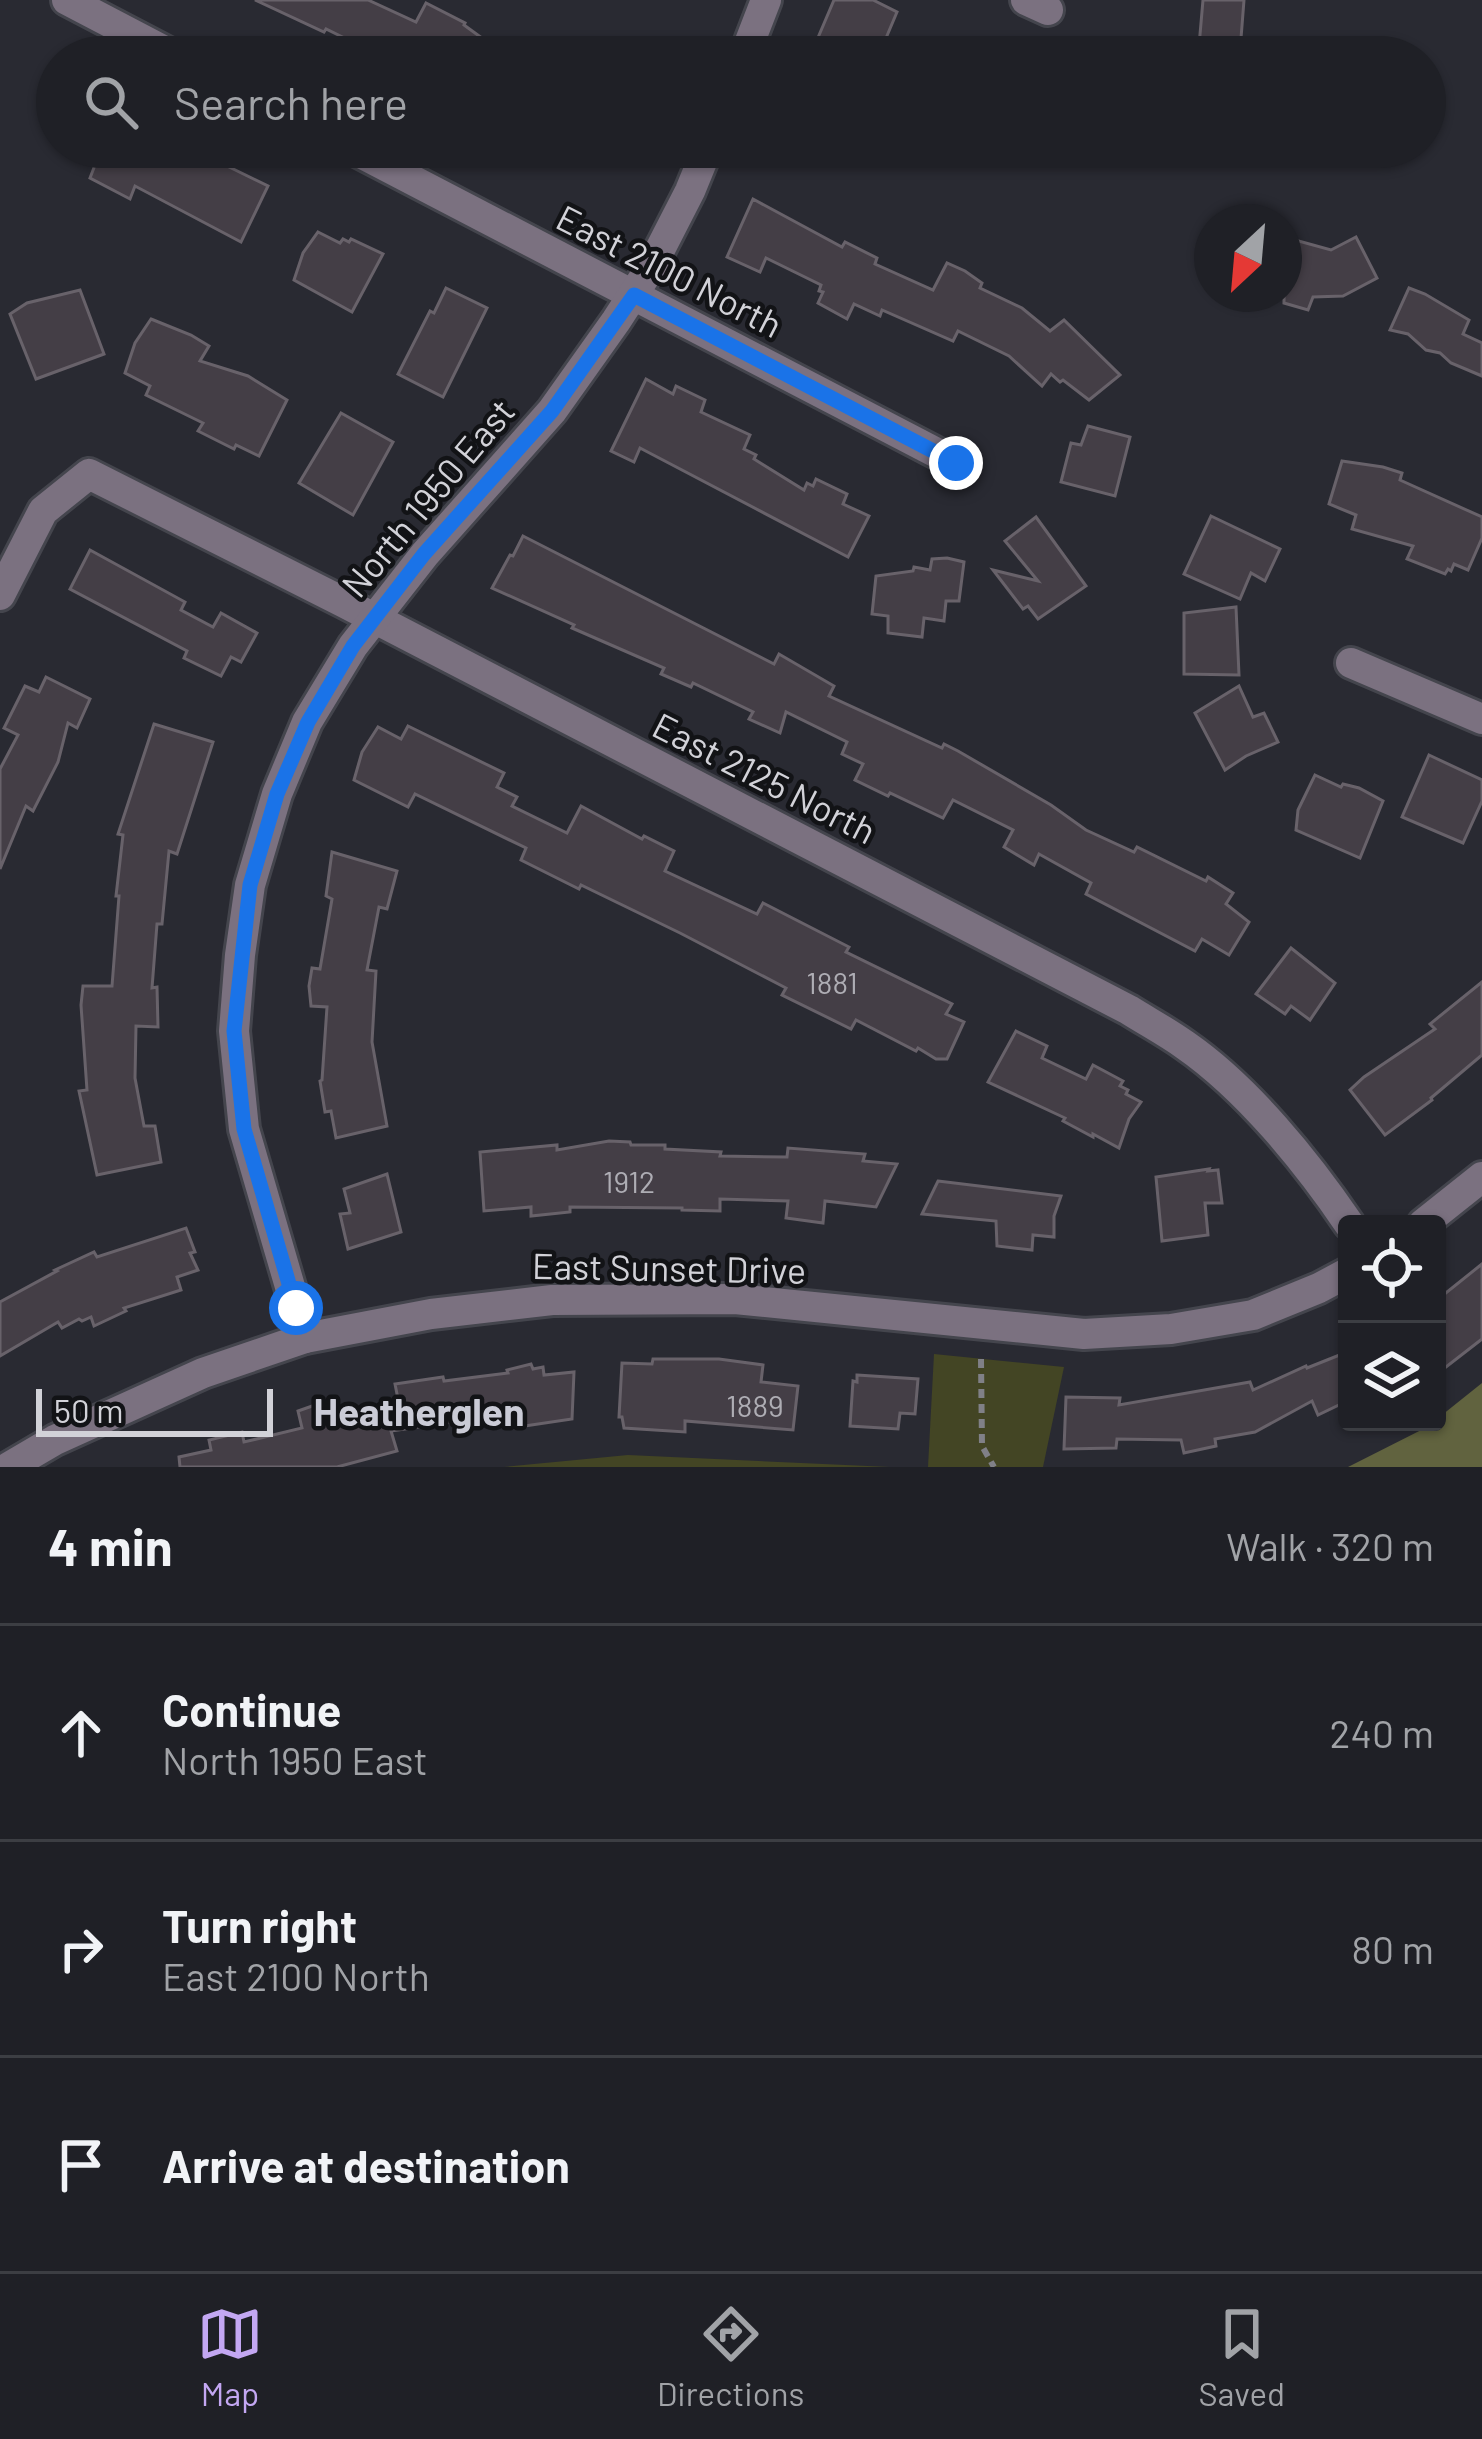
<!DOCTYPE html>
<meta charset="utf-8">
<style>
body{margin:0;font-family:Barlow,sans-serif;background:#2c2d32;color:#f1f3f6}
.controls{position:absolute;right:36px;bottom:36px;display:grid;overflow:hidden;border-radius:12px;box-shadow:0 3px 9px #0004}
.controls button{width:108px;height:108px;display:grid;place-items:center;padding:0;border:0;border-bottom:3px solid #3c3e43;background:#1f2026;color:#f1f3f6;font:60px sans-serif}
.compass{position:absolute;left:1194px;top:204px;width:108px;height:108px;border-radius:50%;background:#1f2026;box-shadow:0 3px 9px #0004;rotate:206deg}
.scale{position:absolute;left:36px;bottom:30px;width:237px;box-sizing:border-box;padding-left:12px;border:6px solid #d2d2d8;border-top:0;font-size:33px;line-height:42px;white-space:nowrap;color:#d2d2d8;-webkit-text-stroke:9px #121316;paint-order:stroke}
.stop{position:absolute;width:36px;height:36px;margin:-27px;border:9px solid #1a73e8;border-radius:50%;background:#fff}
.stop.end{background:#1a73e8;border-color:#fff;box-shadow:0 3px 12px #0008}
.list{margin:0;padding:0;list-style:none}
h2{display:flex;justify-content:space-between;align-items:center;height:156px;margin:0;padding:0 48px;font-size:51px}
h2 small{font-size:39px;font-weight:400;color:#a1a3a7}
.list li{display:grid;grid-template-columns:78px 1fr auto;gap:36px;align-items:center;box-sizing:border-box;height:216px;padding:0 48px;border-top:3px solid #3c3e43}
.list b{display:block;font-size:45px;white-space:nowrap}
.list p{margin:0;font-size:39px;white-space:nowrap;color:#a1a3a7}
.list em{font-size:39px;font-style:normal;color:#a1a3a7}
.icon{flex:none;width:66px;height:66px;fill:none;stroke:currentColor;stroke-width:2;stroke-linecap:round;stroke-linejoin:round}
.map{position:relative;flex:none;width:1482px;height:1467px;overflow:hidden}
.search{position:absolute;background:#1f2026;box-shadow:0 3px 9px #0004;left:36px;right:36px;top:36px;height:132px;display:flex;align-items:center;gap:30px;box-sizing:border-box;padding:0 42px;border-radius:66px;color:#a1a3a7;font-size:45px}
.sheet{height:804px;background:#1f2026}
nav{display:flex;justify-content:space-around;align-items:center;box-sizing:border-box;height:168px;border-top:3px solid #3c3e43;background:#1f2026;font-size:33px;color:#a1a3a7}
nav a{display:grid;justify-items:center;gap:6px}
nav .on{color:#c3a7f2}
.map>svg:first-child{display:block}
.green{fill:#434524}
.forest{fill:#61633f}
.building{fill:#443e46;stroke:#68626a;stroke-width:3}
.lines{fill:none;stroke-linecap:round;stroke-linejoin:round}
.minor-casing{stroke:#44454d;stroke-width:36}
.path{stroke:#808087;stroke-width:6;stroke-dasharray:9 6;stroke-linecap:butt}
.minor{stroke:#7b7180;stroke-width:30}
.route{stroke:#1a73e8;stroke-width:15}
.labels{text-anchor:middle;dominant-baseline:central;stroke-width:9;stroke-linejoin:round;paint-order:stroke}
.number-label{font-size:30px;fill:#aeadb4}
.street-label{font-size:36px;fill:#d2d2d8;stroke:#121316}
.neighbourhood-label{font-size:39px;font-weight:bold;fill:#cacbd6;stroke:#121316}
</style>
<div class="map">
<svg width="1482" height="1467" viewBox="0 0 1482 1467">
<rect width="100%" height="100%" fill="#292a32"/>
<g class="green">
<path d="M 934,1354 L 1064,1367 L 1043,1467 L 928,1467 Z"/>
<path d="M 628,1455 L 890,1467 L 504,1467 Z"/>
</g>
<path class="forest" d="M 1482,1383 L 1482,1467 L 1348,1467 L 1437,1422 L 1437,1419 Z"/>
<g class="building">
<path d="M 255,0 L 368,0 L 416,22 L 426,3 L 465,23 L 464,25 L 508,57 L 383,57 L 326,29 L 324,32 Z"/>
<path d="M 834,0 L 873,0 L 897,12 L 878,57 L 864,57 L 852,50 L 817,40 Z"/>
<path d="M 1203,0 L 1244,0 L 1240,51 L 1199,46 Z"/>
<path d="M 102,147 L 200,147 L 219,156 L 217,161 L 268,186 L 241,242 L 135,186 L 130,199 L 90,178 Z"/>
<path d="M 753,199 L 842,247 L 845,242 L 877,258 L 875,264 L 933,290 L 947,263 L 965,271 L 982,283 L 980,288 L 1022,308 L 1050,331 L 1064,320 L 1120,375 L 1089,400 L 1063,380 L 1060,382 L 1051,374 L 1042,386 L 1009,356 L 958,331 L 953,341 L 882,310 L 880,316 L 854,304 L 847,319 L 818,303 L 823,292 L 819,291 L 821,285 L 766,258 L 760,272 L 727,257 Z"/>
<path d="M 318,232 L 340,243 L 343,239 L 349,242 L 351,239 L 383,254 L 352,312 L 294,280 L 303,253 Z"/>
<path d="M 1284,237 L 1331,250 L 1356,237 L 1377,278 L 1343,296 L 1313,297 L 1308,310 L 1284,303 Z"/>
<path d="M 446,288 L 487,308 L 443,397 L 398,374 L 430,311 L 434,313 Z"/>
<path d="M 1409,288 L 1425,294 L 1469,320 L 1463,334 L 1482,343 L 1482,376 L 1451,363 L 1440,353 L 1426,350 L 1408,334 L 1390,330 Z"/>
<path d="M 80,290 L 104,354 L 36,379 L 10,314 L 27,303 Z"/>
<path d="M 151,319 L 191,335 L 209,346 L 200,361 L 248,376 L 287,400 L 259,456 L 236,445 L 234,449 L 198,431 L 203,423 L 146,395 L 150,386 L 125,373 L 135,343 Z"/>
<path d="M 646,379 L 673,394 L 676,386 L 705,400 L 701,412 L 750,435 L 744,449 L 756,455 L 754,459 L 804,490 L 807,483 L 813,486 L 816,479 L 847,494 L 843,504 L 869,516 L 848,557 L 640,448 L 634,462 L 611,451 Z"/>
<path d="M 341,413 L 393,442 L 353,515 L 299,483 Z"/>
<path d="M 1088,426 L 1130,437 L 1115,496 L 1061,482 L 1071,443 L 1081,445 Z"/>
<path d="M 1342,461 L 1383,467 L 1402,473 L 1400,480 L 1482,517 L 1482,538 L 1468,570 L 1454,564 L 1451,571 L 1448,569 L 1445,574 L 1407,559 L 1413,546 L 1352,529 L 1356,515 L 1329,504 Z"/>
<path d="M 1211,516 L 1280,549 L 1265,581 L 1251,573 L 1240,599 L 1184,574 Z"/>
<path d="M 1036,517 L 1086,586 L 1038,619 L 1028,606 L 1023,609 L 993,570 L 1038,581 L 1005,541 Z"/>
<path d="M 523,536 L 774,664 L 779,654 L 834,686 L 829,696 L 942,748 L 944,744 L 958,751 L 1051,805 L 1086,830 L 1134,852 L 1137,847 L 1206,881 L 1208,877 L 1233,893 L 1226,904 L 1249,922 L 1229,955 L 1202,939 L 1195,951 L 1086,894 L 1091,883 L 1039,854 L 1034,865 L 1004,847 L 1013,830 L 953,800 L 943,818 L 890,793 L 888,796 L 855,780 L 863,764 L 842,754 L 847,742 L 786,712 L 780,733 L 749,719 L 753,712 L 693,683 L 691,687 L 661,674 L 664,668 L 572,628 L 574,625 L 492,588 L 510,555 L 513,556 Z"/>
<path d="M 90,550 L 185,602 L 181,610 L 213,627 L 221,613 L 257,633 L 241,662 L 231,657 L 221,676 L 184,658 L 187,651 L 70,589 Z"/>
<path d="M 947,558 L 964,562 L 959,601 L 946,601 L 944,621 L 924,618 L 922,637 L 888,633 L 888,616 L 872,614 L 876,576 L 913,571 L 914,567 L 930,570 L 932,559 Z"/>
<path d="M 1236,607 L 1239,675 L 1184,674 L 1184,613 Z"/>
<path d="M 46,677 L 90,699 L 77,728 L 68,723 L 58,762 L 33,811 L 26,806 L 0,869 L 0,769 L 18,735 L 4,728 L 25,686 L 39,692 Z"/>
<path d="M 1239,686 L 1253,717 L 1264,713 L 1278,742 L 1246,756 L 1225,770 L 1195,713 Z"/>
<path d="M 154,724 L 213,742 L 177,854 L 169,851 L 162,924 L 157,924 L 152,988 L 157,987 L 158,1027 L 136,1026 L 135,1078 L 144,1126 L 155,1126 L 161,1162 L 97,1175 L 79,1091 L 87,1090 L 81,1005 L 83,986 L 112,986 L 119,896 L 116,896 L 123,835 L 118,834 Z"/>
<path d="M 408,726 L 504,773 L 497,787 L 517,797 L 512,806 L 567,833 L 581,806 L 642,839 L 644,836 L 674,851 L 665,871 L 757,914 L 763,903 L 849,947 L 846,952 L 952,1004 L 946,1014 L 964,1022 L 947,1059 L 936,1059 L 918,1048 L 916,1051 L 856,1020 L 851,1029 L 782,995 L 786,988 L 680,933 L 581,885 L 579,889 L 521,860 L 526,848 L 415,794 L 408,807 L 354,780 L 362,752 L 378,727 L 401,739 Z"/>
<path d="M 1429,755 L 1482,780 L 1482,801 L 1463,843 L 1402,817 Z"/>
<path d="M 1315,775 L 1341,787 L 1343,784 L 1359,788 L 1383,801 L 1360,858 L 1296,830 L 1298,810 Z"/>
<path d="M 332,852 L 397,871 L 387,909 L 379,907 L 367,970 L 376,971 L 372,1042 L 387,1126 L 336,1138 L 331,1111 L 325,1112 L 320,1081 L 322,1080 L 327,1007 L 311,1006 L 309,986 L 312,968 L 320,969 L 332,899 L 326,896 Z"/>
<path d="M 1291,948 L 1335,983 L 1310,1020 L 1291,1006 L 1285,1014 L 1256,994 Z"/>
<path d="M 1482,982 L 1482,1055 L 1431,1098 L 1432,1100 L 1385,1135 L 1350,1090 L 1364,1077 L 1435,1029 L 1430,1024 Z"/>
<path d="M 1016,1031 L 1047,1046 L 1042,1058 L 1086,1079 L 1093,1065 L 1123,1081 L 1120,1086 L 1128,1090 L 1126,1094 L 1141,1102 L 1129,1119 L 1119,1148 L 1093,1134 L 1093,1137 L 1063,1121 L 1065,1118 L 988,1082 Z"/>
<path d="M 609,1141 L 630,1142 L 631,1145 L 665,1145 L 665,1149 L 721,1152 L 720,1156 L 787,1157 L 788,1148 L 865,1154 L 863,1161 L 897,1164 L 876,1207 L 825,1201 L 823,1223 L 786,1218 L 788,1201 L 720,1199 L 720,1211 L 682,1210 L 682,1208 L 570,1207 L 570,1212 L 531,1216 L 531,1207 L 484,1211 L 480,1152 L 557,1145 L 557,1150 Z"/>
<path d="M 1209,1169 L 1208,1171 L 1218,1170 L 1222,1203 L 1205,1203 L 1208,1235 L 1162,1241 L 1156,1177 Z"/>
<path d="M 387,1174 L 401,1232 L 348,1249 L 340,1214 L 350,1213 L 344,1189 Z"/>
<path d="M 938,1181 L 1061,1196 L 1054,1216 L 1054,1237 L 1033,1235 L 1032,1250 L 997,1246 L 996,1221 L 922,1214 Z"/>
<path d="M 186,1228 L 195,1252 L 190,1253 L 198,1270 L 177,1277 L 181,1290 L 124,1308 L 126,1311 L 94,1326 L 91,1317 L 82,1321 L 79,1319 L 62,1328 L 58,1322 L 0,1356 L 0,1302 L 57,1271 L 55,1270 L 94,1252 L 97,1257 Z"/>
<path d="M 1482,1264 L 1482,1339 L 1437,1374 L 1437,1300 Z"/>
<path d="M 1347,1352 L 1347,1401 L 1318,1415 L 1312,1401 L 1255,1432 L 1215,1439 L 1216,1446 L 1184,1453 L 1181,1440 L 1117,1439 L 1116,1448 L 1064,1449 L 1066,1397 L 1120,1398 L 1119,1405 L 1250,1382 L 1253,1390 L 1306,1366 L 1307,1368 Z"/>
<path d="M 653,1359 L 719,1359 L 763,1365 L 761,1382 L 798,1386 L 793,1430 L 685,1421 L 685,1432 L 624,1428 L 622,1417 L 619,1417 L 622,1363 L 652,1364 Z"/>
<path d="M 531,1364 L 533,1369 L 543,1367 L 544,1375 L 574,1372 L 572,1419 L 511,1428 L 509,1414 L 391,1431 L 397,1451 L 337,1467 L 180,1467 L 179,1457 L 211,1450 L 209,1440 L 242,1432 L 244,1442 L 302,1428 L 298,1411 L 315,1405 L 334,1402 L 336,1412 L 354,1408 L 355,1412 L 398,1399 L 395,1384 L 443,1377 L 444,1381 L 508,1373 L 507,1370 Z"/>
<path d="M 857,1375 L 918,1379 L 915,1414 L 900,1413 L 898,1429 L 850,1426 L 853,1381 L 857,1382 Z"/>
</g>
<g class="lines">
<defs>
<g id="minor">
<path d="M 67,0 L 176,57"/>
<path d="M 1026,0 L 1048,10"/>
<path d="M 744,57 L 766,0"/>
<path d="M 349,147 L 956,463"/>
<path d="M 0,595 L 43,511 L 89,474 L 343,602 L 1129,1010 C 1148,1022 1167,1032 1185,1045 C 1247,1088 1307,1162 1349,1224"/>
<path d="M 1351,663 L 1482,719"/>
<path d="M 1423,1224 L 1482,1177"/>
<path d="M 305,1338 L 244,1129 L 234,1031 L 240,955 L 250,885 L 277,794 L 307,722 L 353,646 L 425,554 L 552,411 L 616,321 L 651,267 L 690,191 L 708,147"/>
<path d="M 9,1467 L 55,1440 L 203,1373 L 305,1338 L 431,1314 L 552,1300 L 735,1299 L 1084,1334 L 1171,1329 L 1253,1315 L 1319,1288 L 1347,1273"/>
</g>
</defs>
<use href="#minor" class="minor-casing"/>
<path class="path" d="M 981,1359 L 982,1446 L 994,1467"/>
<use href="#minor" class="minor"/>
</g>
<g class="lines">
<path class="route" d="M 296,1308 L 244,1129 L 234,1031 L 250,885 L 277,794 L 308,722 L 353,646 L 424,554 L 552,411 L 634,295 L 956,463"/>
</g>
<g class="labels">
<g class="number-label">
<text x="832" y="982">1881</text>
<text x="629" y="1181">1912</text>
<text x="755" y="1405">1889</text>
</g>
<g class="street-label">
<text transform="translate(670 270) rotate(27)">East 2100 North</text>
<text transform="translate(427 497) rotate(-50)">North 1950 East</text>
<text transform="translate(765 777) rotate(27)">East 2125 North</text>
<text transform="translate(669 1267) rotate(1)">East Sunset Drive</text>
</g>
<g class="neighbourhood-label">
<text x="419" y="1410">Heatherglen</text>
</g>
</g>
</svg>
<div class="controls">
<button><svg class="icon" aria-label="locate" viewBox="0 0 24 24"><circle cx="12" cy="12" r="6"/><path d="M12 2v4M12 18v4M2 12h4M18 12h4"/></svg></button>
<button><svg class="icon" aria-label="layers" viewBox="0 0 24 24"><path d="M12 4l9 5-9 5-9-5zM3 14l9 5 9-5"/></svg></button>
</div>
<svg class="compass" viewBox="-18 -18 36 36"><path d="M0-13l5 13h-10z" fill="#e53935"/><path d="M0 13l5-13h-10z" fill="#a1a3a7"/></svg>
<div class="scale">50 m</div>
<div class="stop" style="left:296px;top:1308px"></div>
<div class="stop end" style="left:956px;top:463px"></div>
<div class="search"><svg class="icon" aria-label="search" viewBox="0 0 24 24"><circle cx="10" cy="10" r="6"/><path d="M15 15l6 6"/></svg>Search here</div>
</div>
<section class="sheet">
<h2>4 min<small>Walk · 320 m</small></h2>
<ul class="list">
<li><svg class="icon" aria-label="ahead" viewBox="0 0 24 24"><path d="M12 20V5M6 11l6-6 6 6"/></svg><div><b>Continue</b><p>North 1950 East</p></div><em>240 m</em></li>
<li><svg class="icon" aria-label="right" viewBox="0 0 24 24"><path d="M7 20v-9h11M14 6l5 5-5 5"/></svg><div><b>Turn right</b><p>East 2100 North</p></div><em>80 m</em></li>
<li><svg class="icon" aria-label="arrive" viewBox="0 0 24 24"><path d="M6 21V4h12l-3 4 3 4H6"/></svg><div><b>Arrive at destination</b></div></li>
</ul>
</section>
<nav>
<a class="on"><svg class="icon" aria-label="map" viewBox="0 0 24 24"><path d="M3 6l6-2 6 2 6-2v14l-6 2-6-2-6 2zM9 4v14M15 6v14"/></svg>Map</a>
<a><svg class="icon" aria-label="directions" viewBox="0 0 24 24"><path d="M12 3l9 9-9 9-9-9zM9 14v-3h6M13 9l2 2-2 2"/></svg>Directions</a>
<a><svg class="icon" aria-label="saved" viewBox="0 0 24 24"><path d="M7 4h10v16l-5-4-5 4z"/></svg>Saved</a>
</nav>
